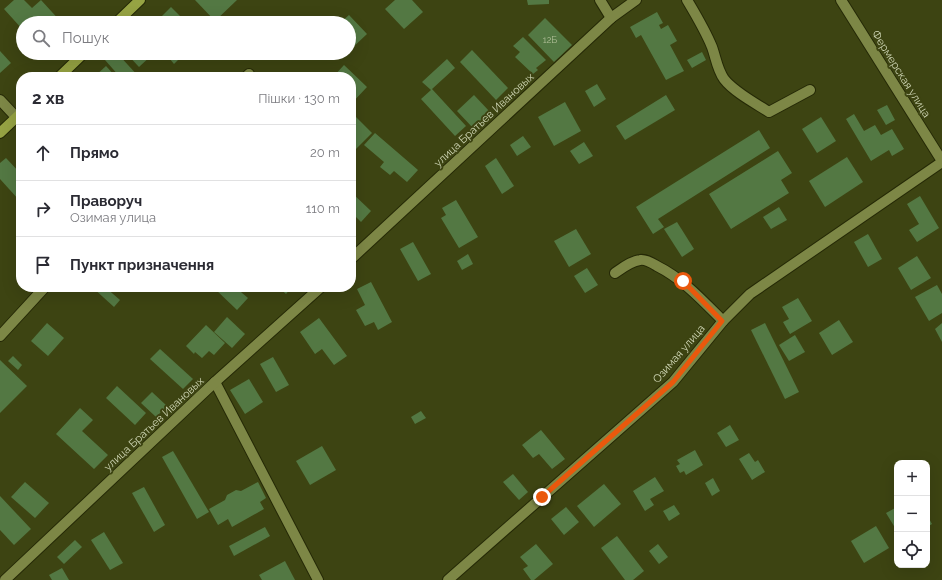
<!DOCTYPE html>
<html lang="uk">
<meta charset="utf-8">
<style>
body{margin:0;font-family:Raleway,sans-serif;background:#f7f7f7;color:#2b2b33}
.controls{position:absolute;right:12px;bottom:12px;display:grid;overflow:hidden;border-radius:8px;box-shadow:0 4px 16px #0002}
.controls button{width:36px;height:36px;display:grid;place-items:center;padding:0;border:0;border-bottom:1px solid #e1e1e2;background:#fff;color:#2b2b33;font:20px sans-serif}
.stop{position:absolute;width:12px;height:12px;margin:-9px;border:3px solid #ea580c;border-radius:50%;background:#fff}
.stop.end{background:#ea580c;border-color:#fff;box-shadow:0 1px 4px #0008}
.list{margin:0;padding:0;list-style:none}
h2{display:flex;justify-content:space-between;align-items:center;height:52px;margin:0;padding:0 16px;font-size:17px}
h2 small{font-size:13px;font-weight:400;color:#7c7c81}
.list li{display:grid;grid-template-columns:26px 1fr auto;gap:12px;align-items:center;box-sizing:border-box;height:56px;padding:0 16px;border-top:1px solid #e1e1e2}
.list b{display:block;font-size:15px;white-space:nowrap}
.list p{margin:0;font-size:13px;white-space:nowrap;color:#7c7c81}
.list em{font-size:13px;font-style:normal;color:#7c7c81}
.icon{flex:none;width:22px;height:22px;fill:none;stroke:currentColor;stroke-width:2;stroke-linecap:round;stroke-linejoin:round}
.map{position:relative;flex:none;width:942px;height:580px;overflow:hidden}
.search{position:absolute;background:#fff;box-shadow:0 4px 16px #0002;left:16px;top:16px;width:340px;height:44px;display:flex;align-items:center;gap:10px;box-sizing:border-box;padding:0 14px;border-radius:22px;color:#7c7c81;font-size:15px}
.panel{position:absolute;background:#fff;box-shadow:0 4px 16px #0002;left:16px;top:72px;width:340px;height:220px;border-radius:16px}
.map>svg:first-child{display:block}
.building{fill:#537843}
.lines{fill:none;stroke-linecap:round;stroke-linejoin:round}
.minor-casing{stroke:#252906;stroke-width:12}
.major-casing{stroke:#252906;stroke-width:12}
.minor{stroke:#7d8746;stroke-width:10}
.major{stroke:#96a343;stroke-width:10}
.route{stroke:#ea580c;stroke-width:5}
.labels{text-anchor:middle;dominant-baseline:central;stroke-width:4;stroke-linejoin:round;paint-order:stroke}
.number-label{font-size:9px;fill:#b1bf99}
.street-label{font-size:11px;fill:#d0d7b6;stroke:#3d4412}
</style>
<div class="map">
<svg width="942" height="580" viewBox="0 0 942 580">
<rect width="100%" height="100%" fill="#3d4412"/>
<g class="building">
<path d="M 14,0 L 24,0 L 32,8 L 41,0 L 62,23 L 23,23 L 23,30 L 4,9 Z"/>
<path d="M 195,0 L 237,0 L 215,21 Z"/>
<path d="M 395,0 L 412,0 L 423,12 L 404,29 L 385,9 Z"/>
<path d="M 527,0 L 549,0 L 549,4 L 528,5 Z"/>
<path d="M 171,7 L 183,19 L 178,23 L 169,23 L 162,16 Z"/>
<path d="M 657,12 L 663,23 L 659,25 L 661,29 L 668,25 L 677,41 L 670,45 L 684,71 L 666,80 L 641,35 L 636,38 L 630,27 Z"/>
<path d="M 349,15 L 367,34 L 349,51 L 349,23 L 340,23 Z"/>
<path d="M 545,18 L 572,45 L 554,62 L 528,35 Z"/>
<path d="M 148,19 L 152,23 L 144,23 Z"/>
<path d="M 523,37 L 546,60 L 536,68 L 538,70 L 533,74 L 515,57 L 520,52 L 513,46 Z"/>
<path d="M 472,50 L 508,88 L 496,100 L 460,62 Z"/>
<path d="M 0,51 L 11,63 L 0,73 Z"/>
<path d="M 702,52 L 706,60 L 692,68 L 687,60 Z"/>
<path d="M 112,53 L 117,53 L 139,77 L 120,77 L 105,60 Z"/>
<path d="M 126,53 L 154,53 L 139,67 Z"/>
<path d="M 165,53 L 176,53 L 180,58 L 174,64 Z"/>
<path d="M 447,59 L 455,68 L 432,89 L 466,126 L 455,136 L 421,99 L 431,90 L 422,82 Z"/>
<path d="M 344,65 L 367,87 L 351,104 L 351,77 L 333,77 Z"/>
<path d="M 106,66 L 116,77 L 94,77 Z"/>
<path d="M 597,84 L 606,99 L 594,107 L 585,91 Z"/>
<path d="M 474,95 L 490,112 L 473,128 L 457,111 Z"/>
<path d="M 666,95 L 675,110 L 625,140 L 616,126 Z"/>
<path d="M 565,102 L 581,131 L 554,146 L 538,117 Z"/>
<path d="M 887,105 L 895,120 L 886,125 L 877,110 Z"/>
<path d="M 351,112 L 372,133 L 353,152 L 351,150 Z"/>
<path d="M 854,114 L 864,131 L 875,125 L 881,135 L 892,129 L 904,149 L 892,156 L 889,150 L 871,161 L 846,119 Z"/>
<path d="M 821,117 L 836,141 L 817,153 L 802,129 Z"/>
<path d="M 759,130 L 770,148 L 658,219 L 664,227 L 653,234 L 636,207 Z"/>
<path d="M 375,133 L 418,170 L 407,182 L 394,171 L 390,175 L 380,167 L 384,162 L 364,145 Z"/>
<path d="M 523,136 L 531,147 L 517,156 L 510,145 Z"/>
<path d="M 584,142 L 593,156 L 579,164 L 570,151 Z"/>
<path d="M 778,151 L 792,173 L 781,180 L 789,193 L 731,229 L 709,194 Z"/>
<path d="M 351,156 L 355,160 L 351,165 Z"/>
<path d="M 847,157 L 863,182 L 825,207 L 809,181 Z"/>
<path d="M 6,158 L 21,174 L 21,198 L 19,200 L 0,179 L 0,163 Z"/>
<path d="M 496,158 L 514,186 L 502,194 L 485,166 Z"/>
<path d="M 351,192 L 371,211 L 361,222 L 351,212 Z"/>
<path d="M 920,196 L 939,228 L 917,242 L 909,230 L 919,224 L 907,204 Z"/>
<path d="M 456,200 L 478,237 L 459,248 L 441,218 L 446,215 L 442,208 Z"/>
<path d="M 779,207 L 787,220 L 771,229 L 763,217 Z"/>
<path d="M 677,222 L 694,249 L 682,257 L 664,229 Z"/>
<path d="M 576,229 L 591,254 L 569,267 L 554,241 Z"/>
<path d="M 868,234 L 882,259 L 868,267 L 854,242 Z"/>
<path d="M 413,242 L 431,274 L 418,281 L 400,249 Z"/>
<path d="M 468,254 L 473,264 L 462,270 L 457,261 Z"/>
<path d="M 917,256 L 931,278 L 911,290 L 898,268 Z"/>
<path d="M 587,268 L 598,285 L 585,293 L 574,276 Z"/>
<path d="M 371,282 L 392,322 L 378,330 L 374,322 L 365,326 L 356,310 L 365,305 L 357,289 Z"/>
<path d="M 937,285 L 942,294 L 942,313 L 929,321 L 915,297 Z"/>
<path d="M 92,287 L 105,287 L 120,300 L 114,307 Z"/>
<path d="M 213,287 L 235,287 L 248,298 L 237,310 Z"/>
<path d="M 278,287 L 292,287 L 286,294 Z"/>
<path d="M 798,298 L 812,321 L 790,334 L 783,322 L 789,319 L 782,307 Z"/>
<path d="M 227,317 L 245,334 L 232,348 L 214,332 Z"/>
<path d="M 319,318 L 347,356 L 334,365 L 322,349 L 315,354 L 300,332 Z"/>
<path d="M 839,320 L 853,342 L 832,355 L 819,333 Z"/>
<path d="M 47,323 L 64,338 L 48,356 L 31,341 Z"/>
<path d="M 765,323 L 799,392 L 785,399 L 751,330 Z"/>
<path d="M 942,323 L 942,342 L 935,329 Z"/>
<path d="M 206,325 L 225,343 L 214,355 L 209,351 L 202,358 L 195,352 L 194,354 L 186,346 Z"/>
<path d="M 795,335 L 805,352 L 789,361 L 779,345 Z"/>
<path d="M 160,349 L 193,379 L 183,389 L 150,359 Z"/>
<path d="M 13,356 L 22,365 L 18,370 L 8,361 Z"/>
<path d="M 273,357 L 289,385 L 276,392 L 260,364 Z"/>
<path d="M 0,360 L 27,386 L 0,413 Z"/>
<path d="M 249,379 L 263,402 L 245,414 L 230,390 Z"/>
<path d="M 117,386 L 146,413 L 135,425 L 106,398 Z"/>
<path d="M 152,392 L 167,406 L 156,417 L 141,403 Z"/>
<path d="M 80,408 L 93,420 L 82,431 L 108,455 L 94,469 L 56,434 Z"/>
<path d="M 421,411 L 426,418 L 415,424 L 411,417 Z"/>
<path d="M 730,425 L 739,440 L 726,447 L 717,433 Z"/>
<path d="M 541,430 L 565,459 L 552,469 L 539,454 L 533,458 L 522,445 Z"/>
<path d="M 322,446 L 336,470 L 310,485 L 296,461 Z"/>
<path d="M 695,450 L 703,465 L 686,475 L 684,471 L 680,473 L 676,466 L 680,464 L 677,460 Z"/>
<path d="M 173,451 L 209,512 L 197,519 L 162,457 Z"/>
<path d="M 749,453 L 755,462 L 758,460 L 765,472 L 752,480 L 739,459 Z"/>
<path d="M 513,474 L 528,492 L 519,500 L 503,482 Z"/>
<path d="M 655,477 L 664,491 L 650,499 L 654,505 L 645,511 L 633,491 Z"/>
<path d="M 713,478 L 720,491 L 712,496 L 705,483 Z"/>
<path d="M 25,482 L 49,503 L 35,518 L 11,497 Z"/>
<path d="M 258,482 L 266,498 L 260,502 L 264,509 L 232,527 L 228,519 L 218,525 L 209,509 L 225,500 L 227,495 L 236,490 L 241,491 Z"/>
<path d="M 604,484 L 621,504 L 594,527 L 577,506 Z"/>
<path d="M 144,487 L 165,525 L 154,532 L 132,493 Z"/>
<path d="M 0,496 L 31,529 L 14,545 L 0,530 Z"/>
<path d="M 674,505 L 680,514 L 669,521 L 663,511 Z"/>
<path d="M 566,507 L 579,522 L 564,535 L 551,519 Z"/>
<path d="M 897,507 L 897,531 L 886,513 Z"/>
<path d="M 927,515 L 932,524 L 927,527 Z"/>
<path d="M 876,526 L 889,548 L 864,563 L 851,541 Z"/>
<path d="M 265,527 L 270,536 L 234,556 L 229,546 Z"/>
<path d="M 104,532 L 123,563 L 110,570 L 91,540 Z"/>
<path d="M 617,536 L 644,571 L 633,580 L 625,580 L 601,548 Z"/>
<path d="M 75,540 L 82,547 L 64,564 L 57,557 Z"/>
<path d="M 536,544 L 553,564 L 534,580 L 531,580 L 523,569 L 528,566 L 520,557 Z"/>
<path d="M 658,544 L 668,557 L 659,564 L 649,551 Z"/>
<path d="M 285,561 L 295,580 L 262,580 L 259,575 Z"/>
<path d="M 62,568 L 69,580 L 52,580 L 49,575 Z"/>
</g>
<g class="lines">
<defs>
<g id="minor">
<path d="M 600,0 L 611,18"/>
<path d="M 687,0 C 696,15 705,30 712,47 C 716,58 717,69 724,79 C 734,92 755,103 769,112 L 810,90"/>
<path d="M 841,0 L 942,161"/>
<path d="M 246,77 L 249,74"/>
<path d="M 0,100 L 16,117"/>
<path d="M 351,259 L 611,18 L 636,0"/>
<path d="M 615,273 C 622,268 631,261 640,260 C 646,259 652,263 657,266 C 683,279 702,300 723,321"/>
<path d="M 0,336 L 45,287"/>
<path d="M 215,382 L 318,580"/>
<path d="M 5,580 L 215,382 L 321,287"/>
<path d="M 448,580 L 673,382 L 723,321 L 750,294 L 942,162"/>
</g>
<g id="major">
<path d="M 116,23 L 140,0"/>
<path d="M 59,77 L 84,53"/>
<path d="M 0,133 L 21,113"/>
</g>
</defs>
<use href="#minor" class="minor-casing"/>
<use href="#major" class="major-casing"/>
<use href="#minor" class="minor"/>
<use href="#major" class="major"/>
</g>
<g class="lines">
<path class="route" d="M 542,497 L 673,382 L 722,321 L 683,281"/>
</g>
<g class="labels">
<g class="number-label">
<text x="550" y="40">12Б</text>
</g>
<g class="street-label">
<text transform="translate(901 74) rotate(58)">Фермерская улица</text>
<text transform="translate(484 120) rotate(-43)">улица Братьев Ивановых</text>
<text transform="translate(679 354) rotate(-49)">Озимая улица</text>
<text transform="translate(154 424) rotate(-43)">улица Братьев Ивановых</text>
</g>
</g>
</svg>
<div class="controls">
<button>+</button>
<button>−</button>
<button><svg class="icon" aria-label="locate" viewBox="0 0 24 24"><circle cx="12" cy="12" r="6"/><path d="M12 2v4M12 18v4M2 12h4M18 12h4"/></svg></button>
</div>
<div class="stop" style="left:683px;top:281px"></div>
<div class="stop end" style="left:542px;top:497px"></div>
<div class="search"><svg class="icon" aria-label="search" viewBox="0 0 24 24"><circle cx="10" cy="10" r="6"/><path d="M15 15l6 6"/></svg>Пошук</div>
<section class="panel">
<h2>2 хв<small>Пішки · 130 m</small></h2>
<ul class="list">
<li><svg class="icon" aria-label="ahead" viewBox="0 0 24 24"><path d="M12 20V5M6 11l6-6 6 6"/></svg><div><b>Прямо</b></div><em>20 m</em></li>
<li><svg class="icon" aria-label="right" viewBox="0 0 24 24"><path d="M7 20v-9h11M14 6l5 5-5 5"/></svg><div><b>Праворуч</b><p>Озимая улица</p></div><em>110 m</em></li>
<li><svg class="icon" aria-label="arrive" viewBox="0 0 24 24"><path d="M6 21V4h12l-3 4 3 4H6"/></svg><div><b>Пункт призначення</b></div></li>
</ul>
</section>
</div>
